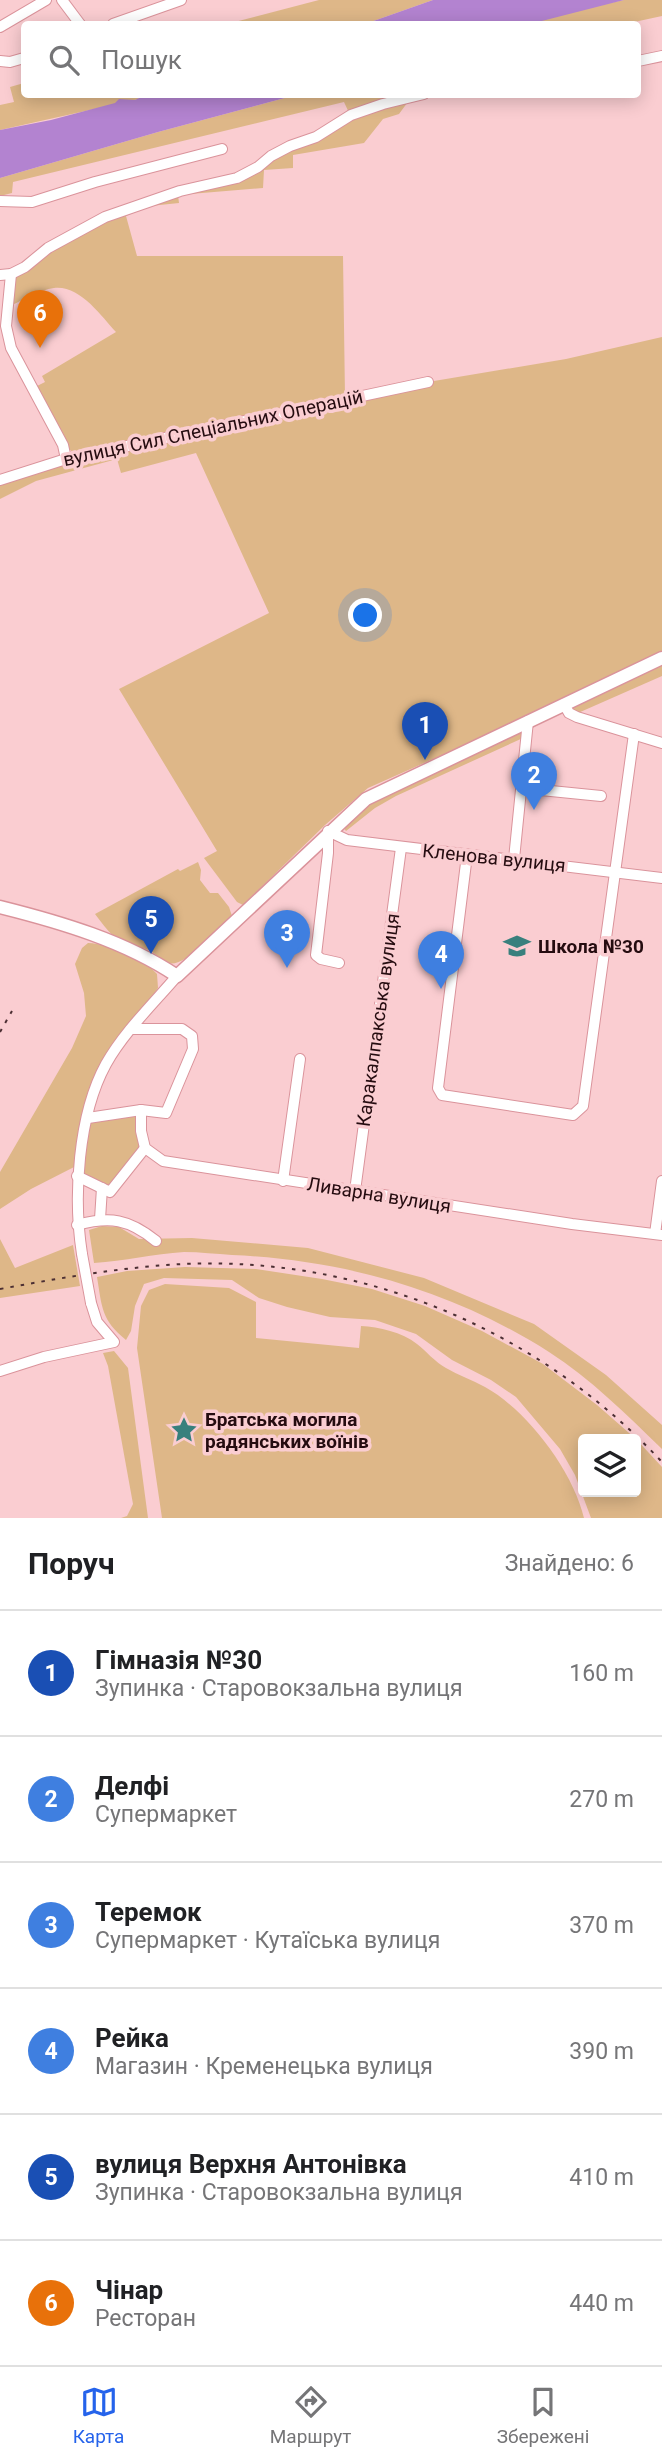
<!DOCTYPE html>
<html lang="uk">
<meta charset="utf-8">
<style>
body{margin:0;font-family:Roboto,sans-serif;background:#f6f6f6;color:#202124}
.controls{position:absolute;right:21px;bottom:21px;display:grid;overflow:hidden;border-radius:7px;box-shadow:0 4px 18px #0003}
.controls button{width:63px;height:63px;display:grid;place-items:center;padding:0;border:0;border-bottom:2px solid #e0e0e0;background:#fff;color:#202124;font:35px sans-serif}
.you{position:absolute;left:366px;top:616px;width:24px;height:24px;margin:-18px;border:5px solid #fff;border-radius:50%;background:#1a73e8;box-shadow:0 0 0 10px #1a73e833}
.badge{display:grid;place-items:center;width:46px;height:46px;border-radius:50%;background:#2563eb;color:#fff;font-size:23px;font-weight:700}
.pin{position:absolute;translate:-50% -58px;filter:drop-shadow(0 2px 4px #0008)}
.pin::after{content:'';position:absolute;top:37px;width:24px;height:21px;background:inherit;clip-path:polygon(0 0,100% 0,50% 100%)}
.list{margin:0;padding:0;list-style:none}
h2{display:flex;justify-content:space-between;align-items:center;height:91px;margin:0;padding:0 28px;font-size:30px}
h2 small{font-size:23px;font-weight:400;color:#757577}
.list li{display:grid;grid-template-columns:46px 1fr auto;gap:21px;align-items:center;box-sizing:border-box;height:126px;padding:0 28px;border-top:2px solid #e0e0e0}
.list b{display:block;font-size:26px;white-space:nowrap}
.list p{margin:0;font-size:23px;white-space:nowrap;color:#757577}
.list em{font-size:23px;font-style:normal;color:#757577}
.icon{flex:none;width:38px;height:38px;fill:none;stroke:currentColor;stroke-width:2;stroke-linecap:round;stroke-linejoin:round}
.map{position:relative;flex:none;width:662px;height:1518px;overflow:hidden}
.search{position:absolute;background:#fff;box-shadow:0 4px 18px #0003;left:21px;right:21px;top:21px;height:77px;display:flex;align-items:center;gap:18px;box-sizing:border-box;padding:0 24px;border-radius:7px;color:#757577;font-size:26px}
.sheet{height:847px;background:#fff}
nav{display:flex;justify-content:space-around;align-items:center;box-sizing:border-box;height:98px;border-top:2px solid #e0e0e0;background:#fff;font-size:19px;color:#757577}
nav a{display:grid;justify-items:center;gap:4px}
nav .on{color:#2563eb}
.map>svg:first-child{display:block}
.green{fill:#deb788}
.water{fill:#b383d0}
.lines{fill:none;stroke-linecap:round;stroke-linejoin:round}
.minor-casing{stroke:#da939b;stroke-width:12}
.major-casing{stroke:#da939b;stroke-width:15}
.minor{stroke:#fff;stroke-width:10}
.major{stroke:#fff;stroke-width:12}
.rail{stroke:#4c2f33;stroke-width:2;stroke-dasharray:3.5 7;stroke-linecap:butt}
.minor-bridge-casing{stroke:#da939b;stroke-width:12;stroke-linecap:butt}
.minor-bridge{stroke:#fff;stroke-width:10}
.labels{text-anchor:middle;dominant-baseline:central;stroke-width:7;stroke-linejoin:round;paint-order:stroke}
.street-label{font-size:19px;fill:#250c10;stroke:#facdd1}
.poi-label{font-size:19px;font-weight:bold;fill:#250c10;stroke:#facdd1;text-anchor:start}
</style>
<div class="map">
<svg width="662" height="1518" viewBox="0 0 662 1518">
<rect width="100%" height="100%" fill="#facdd1"/>
<g class="green">
<path d="M 319,0 L 433,0 L 365,24 L 227,24 Z"/>
<path d="M 624,0 L 662,0 L 662,16 L 625,24 L 510,24 Z"/>
<path d="M 24,83 L 24,94 L 147,95 L 135,100 L 0,130 L 0,105 L 14,102 L 10,87 Z"/>
<path d="M 296,95 L 413,95 L 399,114 L 383,119 L 364,143 L 293,155 L 293,168 L 264,170 L 263,188 L 178,195 L 179,203 L 150,206 L 126,216 L 137,256 L 343,256 L 345,397 L 75,454 L 68,448 L 35,387 L 45,382 L 42,376 L 116,332 C 101,316 80,285 54,288 C 39,290 25,299 12,305 L 11,274 L 105,217 L 237,178 L 350,115 L 344,102 L 13,182 L 12,193 L 0,196 L 0,178 L 158,132 Z"/>
<path d="M 662,337 L 662,653 L 505,727 L 368,788 L 325,825 L 243,905 L 237,902 L 204,858 L 217,851 L 119,689 L 269,613 L 196,453 L 121,473 L 117,459 L 36,481 L 0,499 L 0,483 L 40,468 L 428,382 L 566,359 Z"/>
<path d="M 662,663 L 662,676 L 578,713 L 572,709 L 572,706 Z"/>
<path d="M 523,730 L 523,738 L 396,796 L 375,808 L 346,831 L 342,826 L 361,807 Z"/>
<path d="M 198,862 L 201,870 L 200,880 L 210,893 L 218,893 L 229,907 L 232,916 C 220,928 184,969 168,963 C 160,961 156,952 146,949 C 116,942 113,938 95,914 L 178,869 L 180,871 Z"/>
<path d="M 88,943 C 111,944 141,957 157,974 L 158,988 L 107,1062 L 88,1118 L 141,1110 L 145,1148 L 113,1190 L 77,1176 L 78,1165 L 31,1189 L 0,1209 L 0,1172 L 72,1048 L 86,1016 L 84,993 L 75,964 L 82,948 Z"/>
<path d="M 102,1226 L 119,1227 L 139,1239 L 192,1238 L 308,1248 L 424,1278 L 534,1324 L 606,1375 L 662,1425 L 662,1449 C 627,1415 591,1379 549,1352 C 453,1291 346,1260 232,1255 C 216,1254 200,1252 184,1252 C 154,1254 124,1261 94,1263 L 89,1230 Z"/>
<path d="M 0,1239 L 15,1268 L 73,1245 L 80,1286 L 0,1298 Z"/>
<path d="M 185,1267 L 256,1269 L 322,1279 L 372,1289 L 425,1306 L 482,1331 L 543,1364 L 597,1405 L 636,1439 L 583,1439 L 583,1492 L 636,1492 L 636,1439 L 662,1467 L 662,1518 L 591,1518 L 575,1475 L 560,1449 L 516,1397 L 491,1380 L 452,1360 L 416,1334 L 375,1320 L 330,1317 L 287,1307 L 259,1298 L 232,1280 L 164,1278 L 144,1284 L 135,1306 L 131,1331 L 126,1340 C 101,1320 102,1307 97,1277 L 127,1271 Z"/>
<path d="M 165,1284 L 229,1288 L 256,1302 L 256,1338 L 359,1348 L 361,1326 C 379,1327 402,1332 417,1344 C 426,1351 435,1362 446,1368 C 458,1375 472,1380 485,1387 C 527,1410 573,1471 584,1518 L 162,1518 L 137,1348 L 141,1306 L 149,1290 Z"/>
<path d="M 114,1351 L 128,1368 L 148,1518 L 121,1518 L 127,1516 L 133,1504 L 108,1366 L 103,1353 Z"/>
</g>
<g class="water">
<path d="M 433,0 L 624,0 L 530,24 L 365,24 Z"/>
<path d="M 147,94 L 296,95 L 158,132 L 0,178 L 0,130 L 51,120 L 115,103 L 119,99 L 135,100 Z"/>
</g>
<g class="lines">
<defs>
<g id="minor">
<path d="M 62,0 L 80,24"/>
<path d="M 113,24 L 181,0"/>
<path d="M 0,27 L 46,0"/>
<path d="M 0,61 L 10,62 L 24,58"/>
<path d="M 638,61 L 662,56"/>
<path d="M 0,201 L 32,202 L 95,182 L 222,149"/>
<path d="M 11,274 L 6,326 L 11,348 L 63,445 L 66,459"/>
<path d="M 0,275 L 11,274 L 25,267 L 48,248 L 105,217 L 180,191 L 237,178 L 258,167 L 271,156 L 290,146 L 316,137 L 351,115 L 383,104 L 424,94"/>
<path d="M 0,480 L 66,459 L 428,382"/>
<path d="M 564,704 L 569,713 L 577,717 L 662,743"/>
<path d="M 521,788 L 601,796"/>
<path d="M 467,855 L 438,1088 L 442,1095 L 573,1115 L 583,1106 L 634,734"/>
<path d="M 514,859 L 528,721"/>
<path d="M 339,963 L 321,959 L 316,955 L 328,853 L 328,831 L 347,840 L 662,878"/>
<path d="M 141,1110 L 141,1131 L 145,1148 L 163,1161 L 572,1224 L 662,1235"/>
<path d="M 88,1118 L 141,1110 L 166,1113 L 193,1049 L 192,1036 L 182,1029 L 131,1029"/>
<path d="M 77,1176 L 110,1192 L 145,1148"/>
<path d="M 283,1181 L 300,1059"/>
<path d="M 355,1191 L 401,848"/>
<path d="M 100,1219 L 102,1188"/>
<path d="M 77,1225 C 110,1216 129,1219 156,1241"/>
<path d="M 655,1234 L 662,1181"/>
<path d="M 82,1254 C 73,1197 78,1115 106,1064 C 124,1032 153,1004 177,976"/>
<path d="M 0,1371 L 44,1357 L 114,1342 L 97,1322 L 91,1303"/>
</g>
<path id="major" d="M 0,907 C 60,922 125,941 177,976 L 366,799 L 662,658"/>
</defs>
<use href="#minor" class="minor-casing"/>
<use href="#major" class="major-casing"/>
<use href="#minor" class="minor"/>
<use href="#major" class="major"/>
<g class="rail">
<path d="M 0,1032 L 12,1011"/>
<path d="M 0,1289 C 61,1278 122,1267 183,1264 C 364,1256 539,1330 662,1462"/>
</g>
<defs>
<path id="minor-bridge" d="M 82,1254 L 91,1303"/>
</defs>
<use href="#minor-bridge" class="minor-bridge-casing"/>
<use href="#minor-bridge" class="minor-bridge"/>
</g>
<defs>
<symbol id="school-bare" viewBox="-9 -9 18 18"><path d="M0-5L7-2L0 1L-7-2ZM-4 1L0 2.5L4 1V4Q0 6-4 4Z" fill="#38807d" stroke="#facdd1" stroke-width="2.5" paint-order="stroke"/></symbol>
<symbol id="sight-bare" viewBox="-9 -9 18 18"><path d="M0-6L1.8-2.2L6-1.7L2.9 1.2L3.7 5.4L0 3.3L-3.7 5.4L-2.9 1.2L-6-1.7L-1.8-2.2Z" fill="#38807d" stroke="#facdd1" stroke-width="2.5" paint-order="stroke"/></symbol>
</defs>
<g fill-rule="evenodd">
<use href="#school-bare" x="498" y="927" width="38" height="38"/>
<use href="#sight-bare" x="165" y="1411" width="38" height="38"/>
</g>
<g class="labels">
<g class="street-label">
<text transform="translate(213 428) rotate(-12)">вулиця Сил Спеціальних Операцій</text>
<text transform="translate(494 858) rotate(6)">Кленова вулиця</text>
<text transform="translate(378 1020) rotate(-82)">Каракалпакська вулиця</text>
<text transform="translate(379 1195) rotate(9)">Ливарна вулиця</text>
</g>
<g class="poi-label">
<text x="538" y="946">Школа №30</text>
<text x="205" y="1419">Братська могила<tspan x="205" dy="22">радянських воїнів</tspan></text>
</g>
</g>
</svg>
<div class="controls">
<button><svg class="icon" aria-label="layers" viewBox="0 0 24 24"><path d="M12 4l9 5-9 5-9-5zM3 14l9 5 9-5"/></svg></button>
</div>
<div class="you"></div>
<div class="pin badge" style="left:425px;top:760px;background:#1a4fb4">1</div>
<div class="pin badge" style="left:534px;top:810px;background:#3f7fe0">2</div>
<div class="pin badge" style="left:287px;top:968px;background:#3f7fe0">3</div>
<div class="pin badge" style="left:441px;top:989px;background:#3f7fe0">4</div>
<div class="pin badge" style="left:151px;top:954px;background:#1a4fb4">5</div>
<div class="pin badge" style="left:40px;top:348px;background:#e8710a">6</div>
<div class="search"><svg class="icon" aria-label="search" viewBox="0 0 24 24"><circle cx="10" cy="10" r="6"/><path d="M15 15l6 6"/></svg>Пошук</div>
</div>
<section class="sheet">
<h2>Поруч<small>Знайдено: 6</small></h2>
<ul class="list">
<li><span class="badge" style="background:#1a4fb4">1</span><div><b>Гімназія №30</b><p>Зупинка · Старовокзальна вулиця</p></div><em>160 m</em></li>
<li><span class="badge" style="background:#3f7fe0">2</span><div><b>Делфі</b><p>Супермаркет</p></div><em>270 m</em></li>
<li><span class="badge" style="background:#3f7fe0">3</span><div><b>Теремок</b><p>Супермаркет · Кутаїська вулиця</p></div><em>370 m</em></li>
<li><span class="badge" style="background:#3f7fe0">4</span><div><b>Рейка</b><p>Магазин · Кременецька вулиця</p></div><em>390 m</em></li>
<li><span class="badge" style="background:#1a4fb4">5</span><div><b>вулиця Верхня Антонівка</b><p>Зупинка · Старовокзальна вулиця</p></div><em>410 m</em></li>
<li><span class="badge" style="background:#e8710a">6</span><div><b>Чінар</b><p>Ресторан</p></div><em>440 m</em></li>
</ul>
</section>
<nav>
<a class="on"><svg class="icon" aria-label="map" viewBox="0 0 24 24"><path d="M3 6l6-2 6 2 6-2v14l-6 2-6-2-6 2zM9 4v14M15 6v14"/></svg>Карта</a>
<a><svg class="icon" aria-label="directions" viewBox="0 0 24 24"><path d="M12 3l9 9-9 9-9-9zM9 14v-3h6M13 9l2 2-2 2"/></svg>Маршрут</a>
<a><svg class="icon" aria-label="saved" viewBox="0 0 24 24"><path d="M7 4h10v16l-5-4-5 4z"/></svg>Збережені</a>
</nav>
